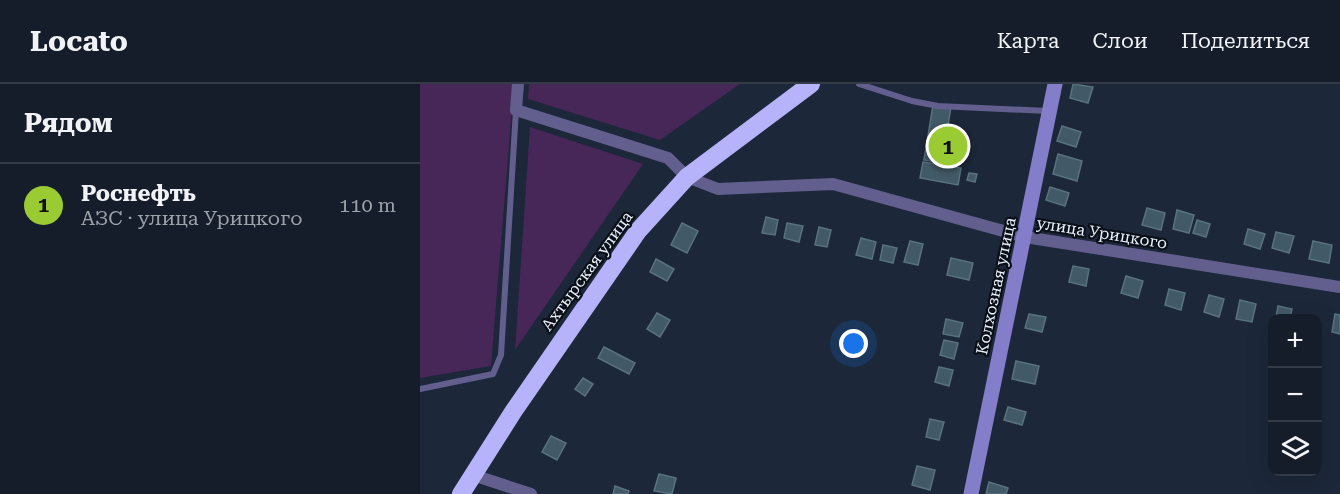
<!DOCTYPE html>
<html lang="ru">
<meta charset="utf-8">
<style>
body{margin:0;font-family:"Roboto Serif",serif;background:#1e2633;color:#f1f3f6}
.controls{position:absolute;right:18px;bottom:18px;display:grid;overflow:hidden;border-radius:12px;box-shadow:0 6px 24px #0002}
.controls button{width:54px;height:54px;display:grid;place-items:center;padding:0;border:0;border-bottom:2px solid #343b47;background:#151d2b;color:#f1f3f6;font:30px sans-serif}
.you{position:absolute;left:434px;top:260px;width:21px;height:21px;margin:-15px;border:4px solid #fff;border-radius:50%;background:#1a73e8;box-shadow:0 0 0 9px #1a73e833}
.badge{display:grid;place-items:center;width:39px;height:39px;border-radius:50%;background:#9bcb32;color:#111;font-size:20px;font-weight:700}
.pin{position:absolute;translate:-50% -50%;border:3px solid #fff;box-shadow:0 2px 6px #0006}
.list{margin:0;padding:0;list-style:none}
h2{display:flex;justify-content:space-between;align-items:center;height:78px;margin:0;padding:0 24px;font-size:26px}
h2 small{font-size:20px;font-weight:400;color:#9da2a9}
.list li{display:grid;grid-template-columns:39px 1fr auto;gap:18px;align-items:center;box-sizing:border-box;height:84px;padding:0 24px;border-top:2px solid #343b47}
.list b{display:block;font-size:22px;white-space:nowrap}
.list p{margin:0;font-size:20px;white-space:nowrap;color:#9da2a9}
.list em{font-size:20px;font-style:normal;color:#9da2a9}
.icon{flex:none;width:33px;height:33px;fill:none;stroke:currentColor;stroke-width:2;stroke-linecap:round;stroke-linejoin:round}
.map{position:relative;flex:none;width:920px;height:410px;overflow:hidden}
header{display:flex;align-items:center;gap:36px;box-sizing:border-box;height:84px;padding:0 30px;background:#151d2b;border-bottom:2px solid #343b47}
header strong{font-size:28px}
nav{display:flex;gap:33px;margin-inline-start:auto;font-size:21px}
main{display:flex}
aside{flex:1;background:#151d2b}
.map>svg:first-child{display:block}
.green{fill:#472658}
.building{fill:#425a67;stroke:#597280;stroke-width:1.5}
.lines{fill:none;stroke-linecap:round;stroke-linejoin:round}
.lane{stroke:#625f8e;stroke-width:6}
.street{stroke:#625f8e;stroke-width:12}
.secondary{stroke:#847dca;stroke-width:15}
.highway{stroke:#b7b3fa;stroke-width:18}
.labels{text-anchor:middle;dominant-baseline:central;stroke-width:4.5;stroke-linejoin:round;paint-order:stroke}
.street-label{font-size:16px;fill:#eaf2fe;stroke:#0b1018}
</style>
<header>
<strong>Locato</strong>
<nav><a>Карта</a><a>Слои</a><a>Поделиться</a></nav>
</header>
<main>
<aside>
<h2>Рядом<small></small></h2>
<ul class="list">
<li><span class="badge">1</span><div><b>Роснефть</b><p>АЗС · улица Урицкого</p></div><em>110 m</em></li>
</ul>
</aside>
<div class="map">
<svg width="920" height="410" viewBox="0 0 920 410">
<rect width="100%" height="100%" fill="#1c2739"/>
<g class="green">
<path d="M 0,0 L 94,0 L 71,282 L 0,294 Z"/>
<path d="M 109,0 L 320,0 L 240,56 L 108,15 Z"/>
<path d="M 110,43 L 223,80 L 95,266 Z"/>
</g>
<g class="building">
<path d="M 653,0 L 673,3 L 668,19 L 650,14 Z"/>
<path d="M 513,21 L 531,23 L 522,79 L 504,76 Z"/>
<path d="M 642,42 L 661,48 L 656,63 L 637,57 Z"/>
<path d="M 638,70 L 662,77 L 657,97 L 633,90 Z"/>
<path d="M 503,78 L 541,84 L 538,101 L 500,94 Z"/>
<path d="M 549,89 L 557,90 L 555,98 L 547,96 Z"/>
<path d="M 630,103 L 649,109 L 645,122 L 626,116 Z"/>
<path d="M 727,124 L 745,129 L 741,146 L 722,141 Z"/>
<path d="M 757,126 L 774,131 L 769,149 L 753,145 Z"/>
<path d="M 346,133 L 358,136 L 355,151 L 342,149 Z"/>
<path d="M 777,136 L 790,140 L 786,153 L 773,149 Z"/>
<path d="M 262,139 L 278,147 L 267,169 L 251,161 Z"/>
<path d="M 367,139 L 383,142 L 379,158 L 364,154 Z"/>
<path d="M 399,143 L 411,146 L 407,163 L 395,161 Z"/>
<path d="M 828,145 L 845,150 L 840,165 L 824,160 Z"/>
<path d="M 856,148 L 874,152 L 869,169 L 852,164 Z"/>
<path d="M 441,154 L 456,158 L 452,175 L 436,171 Z"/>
<path d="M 490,157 L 503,160 L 498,181 L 484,178 Z"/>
<path d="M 893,157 L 912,161 L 909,179 L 889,175 Z"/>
<path d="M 463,161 L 477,164 L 473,179 L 460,176 Z"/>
<path d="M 531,174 L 553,179 L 549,196 L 527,191 Z"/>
<path d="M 236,175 L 254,185 L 247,197 L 230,188 Z"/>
<path d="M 653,182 L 669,185 L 666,202 L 649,198 Z"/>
<path d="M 706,192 L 723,197 L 718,214 L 701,209 Z"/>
<path d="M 749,205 L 765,209 L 761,226 L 745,221 Z"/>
<path d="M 789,211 L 804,215 L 799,233 L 784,228 Z"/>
<path d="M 820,216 L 836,220 L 832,238 L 816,235 Z"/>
<path d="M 858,222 L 872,225 L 870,234 L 856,234 Z"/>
<path d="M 237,229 L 250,236 L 240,253 L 227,245 Z"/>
<path d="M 609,230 L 626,233 L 622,248 L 605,244 Z"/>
<path d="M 915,230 L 920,231 L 920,250 L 912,248 Z"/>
<path d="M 526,235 L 543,239 L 539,253 L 523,250 Z"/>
<path d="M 524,256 L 538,259 L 534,275 L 520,271 Z"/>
<path d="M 184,263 L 215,279 L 209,290 L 178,274 Z"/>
<path d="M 596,277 L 619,282 L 615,300 L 592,295 Z"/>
<path d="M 519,283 L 533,286 L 529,302 L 515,298 Z"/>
<path d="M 163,294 L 173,300 L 165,312 L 155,305 Z"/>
<path d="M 588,323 L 606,328 L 602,341 L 584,336 Z"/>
<path d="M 510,335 L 524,338 L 519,356 L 506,353 Z"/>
<path d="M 131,352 L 146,359 L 137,376 L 122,368 Z"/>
<path d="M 497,382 L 515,386 L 510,406 L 492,401 Z"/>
<path d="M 239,390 L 256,394 L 252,410 L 234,407 Z"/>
<path d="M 569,398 L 588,404 L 586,410 L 566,410 Z"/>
<path d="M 195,402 L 209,407 L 208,410 L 193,410 Z"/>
</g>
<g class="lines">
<g class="lane">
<path d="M 439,0 L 492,17 L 518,22 L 628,27"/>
<path d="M 0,305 L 73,290 L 81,271 L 96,26"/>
</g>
<g class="street">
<path d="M 98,0 L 96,26 L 248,74 L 267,93 L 298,105 L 413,100 L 605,153 L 920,203"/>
<path d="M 53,391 L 111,410"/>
</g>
<path class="secondary" d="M 551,410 L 635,0"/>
<path class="highway" d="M 41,410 L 93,328 L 218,147 L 267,93 L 391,0"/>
</g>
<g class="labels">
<g class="street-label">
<text transform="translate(682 149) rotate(9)">улица Урицкого</text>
<text transform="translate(167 187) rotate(-54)">Ахтырская улица</text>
<text transform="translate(576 202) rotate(-78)">Колхозная улица</text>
</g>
</g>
</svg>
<div class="controls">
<button>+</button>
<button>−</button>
<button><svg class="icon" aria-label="layers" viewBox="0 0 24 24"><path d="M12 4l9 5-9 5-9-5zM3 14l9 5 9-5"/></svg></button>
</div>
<div class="you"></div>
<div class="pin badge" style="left:528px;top:62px">1</div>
</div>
</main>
